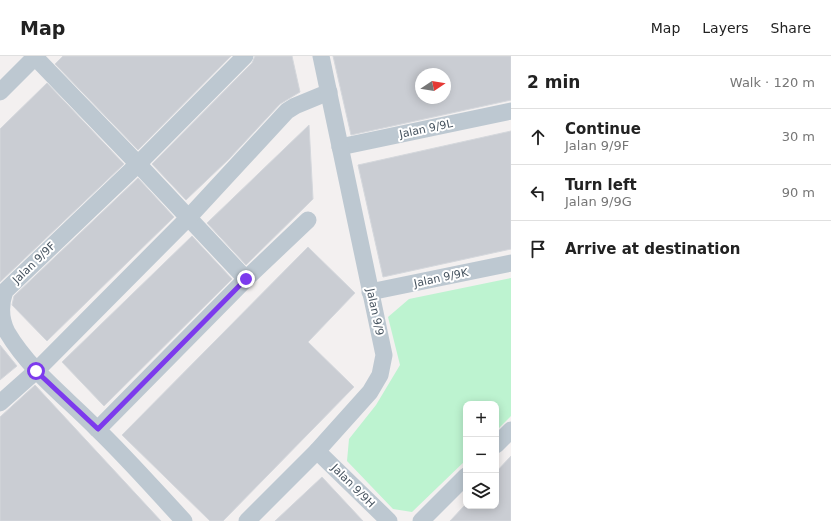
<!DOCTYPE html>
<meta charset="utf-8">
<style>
body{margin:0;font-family:"DejaVu Sans",sans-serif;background:#f2f2f2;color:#222}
.controls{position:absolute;right:12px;bottom:12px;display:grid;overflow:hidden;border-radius:8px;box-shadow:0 2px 10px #0003}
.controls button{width:36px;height:36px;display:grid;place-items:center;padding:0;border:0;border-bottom:1px solid #e0e0e0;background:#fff;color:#222;font:20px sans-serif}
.compass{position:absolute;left:415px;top:12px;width:36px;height:36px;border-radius:50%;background:#fff;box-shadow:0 2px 10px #0003;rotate:78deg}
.stop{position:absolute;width:12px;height:12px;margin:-9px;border:3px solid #7c3aed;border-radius:50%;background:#fff}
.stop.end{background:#7c3aed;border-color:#fff;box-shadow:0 1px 4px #0008}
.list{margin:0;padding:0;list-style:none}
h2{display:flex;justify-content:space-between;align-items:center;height:52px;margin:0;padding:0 16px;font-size:17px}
h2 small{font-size:13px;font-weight:400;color:#767676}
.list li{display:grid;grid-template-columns:26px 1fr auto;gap:12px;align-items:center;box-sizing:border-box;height:56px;padding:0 16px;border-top:1px solid #e0e0e0}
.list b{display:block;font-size:15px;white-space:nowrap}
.list p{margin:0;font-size:13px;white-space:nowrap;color:#767676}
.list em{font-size:13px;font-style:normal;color:#767676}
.icon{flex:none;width:22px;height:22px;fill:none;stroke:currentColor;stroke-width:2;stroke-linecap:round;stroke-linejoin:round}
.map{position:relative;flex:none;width:511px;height:465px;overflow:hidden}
header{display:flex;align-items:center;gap:24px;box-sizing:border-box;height:56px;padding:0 20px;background:#fff;border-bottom:1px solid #e0e0e0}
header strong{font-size:19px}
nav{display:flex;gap:22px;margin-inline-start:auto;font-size:14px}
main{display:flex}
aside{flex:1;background:#fff}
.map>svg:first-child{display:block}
.green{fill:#bdf3d0}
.building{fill:#cacdd3;stroke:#d4d7dc;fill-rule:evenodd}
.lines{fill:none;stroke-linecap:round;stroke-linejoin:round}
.minor{stroke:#bdc8d1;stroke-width:17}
.route{stroke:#7c3aed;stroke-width:5}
.labels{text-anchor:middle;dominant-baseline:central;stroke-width:4;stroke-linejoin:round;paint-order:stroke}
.street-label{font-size:11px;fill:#475460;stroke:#fff}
</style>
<header>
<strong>Map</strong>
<nav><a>Map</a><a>Layers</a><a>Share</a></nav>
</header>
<main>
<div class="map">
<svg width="511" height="465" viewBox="0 0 511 465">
<rect width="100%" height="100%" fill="#f3f0f0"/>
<path class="green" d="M 511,222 L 511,360 L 496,375 L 496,348 L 466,348 L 466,404 L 412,456 L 393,453 L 347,405 L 349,383 L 376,349 L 400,309 L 388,261 L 409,243 Z"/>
<g class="building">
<path d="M 63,0 L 231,0 L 138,94 L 55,8 Z"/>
<path d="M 255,0 L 292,0 L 300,36 L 280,48 L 229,103 L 186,144 L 152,108 L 252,7 Z"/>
<path d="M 333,0 L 511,0 L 511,44 L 351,79 ZM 421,18 L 445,18 L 445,42 L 421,42 Z"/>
<path d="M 47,27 L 124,108 L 0,226 L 0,73 Z"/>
<path d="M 309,69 L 313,143 L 246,209 L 207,167 Z"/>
<path d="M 511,75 L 511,193 L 383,221 L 358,109 Z"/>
<path d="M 138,122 L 174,161 L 47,285 L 12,249 L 14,240 Z"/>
<path d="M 192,180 L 232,223 L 104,350 L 62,306 Z"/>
<path d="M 308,191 L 355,237 L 308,286 L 354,331 L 223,465 L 210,465 L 122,379 Z"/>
<path d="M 0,289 L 17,310 L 0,324 Z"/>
<path d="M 35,329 L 161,465 L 0,465 L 0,361 Z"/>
<path d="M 511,400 L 511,465 L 450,465 L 464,450 L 496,450 L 496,416 Z"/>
<path d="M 322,421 L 363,465 L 275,465 Z"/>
</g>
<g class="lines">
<g class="minor">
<path d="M 35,1 L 138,108 L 246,223"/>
<path d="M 0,36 L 36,0"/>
<path d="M 340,91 L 511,55"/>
<path d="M 370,236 L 511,207"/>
<path d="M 0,347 L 36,315 L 189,161 L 287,55 L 295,50 L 329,36"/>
<path d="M 98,373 L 246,223 L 308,164"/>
<path d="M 496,389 L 511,374"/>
<path d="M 317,395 L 389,465"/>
<path d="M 184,465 C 156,435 128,403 98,374 C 67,342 30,315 7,276 C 0,262 0,249 5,235 L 138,108 L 245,0"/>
<path d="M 247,465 L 317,395 L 370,336 L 380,319 L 384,299 L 321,0"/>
<path d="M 421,465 L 466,420"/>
</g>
</g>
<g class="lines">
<path class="route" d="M 36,315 L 98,373 L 246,223"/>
</g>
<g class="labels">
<g class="street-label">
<text transform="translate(426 73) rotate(-12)">Jalan 9/9L</text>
<text transform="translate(34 207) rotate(-44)">Jalan 9/9F</text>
<text transform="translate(441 222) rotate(-12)">Jalan 9/9K</text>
<text transform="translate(375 256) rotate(78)">Jalan 9/9</text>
<text transform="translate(353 430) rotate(45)">Jalan 9/9H</text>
</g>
</g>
</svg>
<div class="controls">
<button>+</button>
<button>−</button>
<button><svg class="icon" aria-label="layers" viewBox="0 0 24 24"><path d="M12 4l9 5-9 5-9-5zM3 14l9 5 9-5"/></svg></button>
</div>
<svg class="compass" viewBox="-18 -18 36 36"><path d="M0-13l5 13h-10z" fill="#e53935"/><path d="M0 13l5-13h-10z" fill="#767676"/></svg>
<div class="stop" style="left:36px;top:315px"></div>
<div class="stop end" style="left:246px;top:223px"></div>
</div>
<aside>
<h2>2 min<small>Walk · 120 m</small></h2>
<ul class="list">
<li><svg class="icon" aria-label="ahead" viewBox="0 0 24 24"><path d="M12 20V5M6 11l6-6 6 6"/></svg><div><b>Continue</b><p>Jalan 9/9F</p></div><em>30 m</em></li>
<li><svg class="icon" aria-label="left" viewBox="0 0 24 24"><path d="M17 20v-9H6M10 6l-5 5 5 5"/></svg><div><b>Turn left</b><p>Jalan 9/9G</p></div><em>90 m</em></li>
<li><svg class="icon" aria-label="arrive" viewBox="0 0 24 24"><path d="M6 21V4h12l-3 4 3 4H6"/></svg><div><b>Arrive at destination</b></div></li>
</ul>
</aside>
</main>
